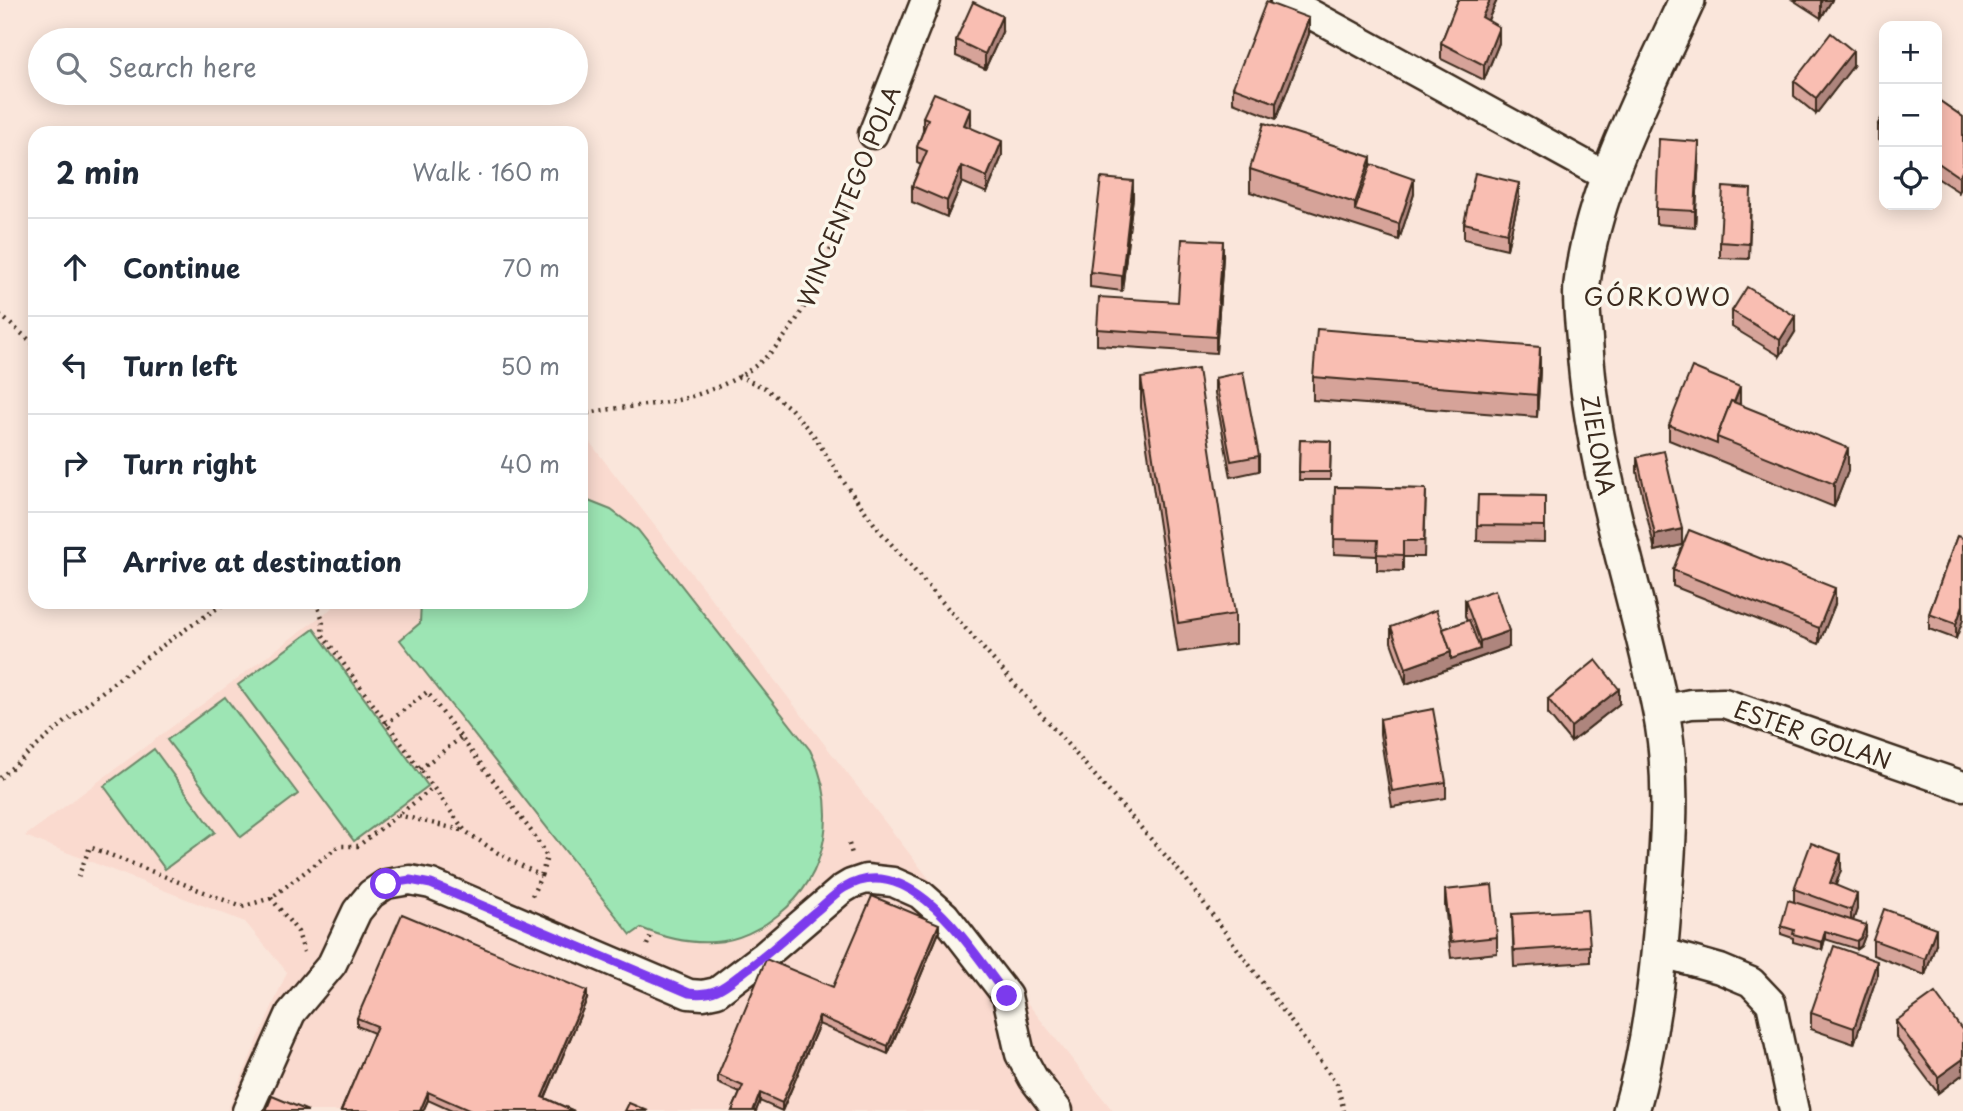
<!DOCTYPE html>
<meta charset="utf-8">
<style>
body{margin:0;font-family:"Playpen Sans",sans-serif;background:#f6f6f7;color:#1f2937}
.controls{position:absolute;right:21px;top:21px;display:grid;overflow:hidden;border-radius:14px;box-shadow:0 4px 18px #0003}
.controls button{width:63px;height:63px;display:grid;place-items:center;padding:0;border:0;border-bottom:2px solid #e0e1e3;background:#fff;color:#1f2937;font:35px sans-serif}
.stop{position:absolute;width:21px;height:21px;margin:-16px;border:5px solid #7c3aed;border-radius:50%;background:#fff}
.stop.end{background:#7c3aed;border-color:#fff;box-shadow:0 2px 7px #0008}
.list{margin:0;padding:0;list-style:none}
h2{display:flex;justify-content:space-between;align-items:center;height:91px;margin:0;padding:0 28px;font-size:30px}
h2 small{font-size:23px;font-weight:400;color:#747a83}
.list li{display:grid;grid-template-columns:46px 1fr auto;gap:21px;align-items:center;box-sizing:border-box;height:98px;padding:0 28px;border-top:2px solid #e0e1e3}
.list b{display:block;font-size:26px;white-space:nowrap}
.list em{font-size:23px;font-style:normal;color:#747a83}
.icon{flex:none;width:38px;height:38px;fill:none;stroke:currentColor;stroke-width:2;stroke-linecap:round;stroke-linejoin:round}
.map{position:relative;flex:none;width:1963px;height:1111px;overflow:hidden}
.search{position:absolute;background:#fff;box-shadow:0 4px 18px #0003;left:28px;top:28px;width:560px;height:77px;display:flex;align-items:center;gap:18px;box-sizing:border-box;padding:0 24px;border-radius:38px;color:#747a83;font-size:26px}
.panel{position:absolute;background:#fff;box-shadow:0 4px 18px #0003;left:28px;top:126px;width:560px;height:483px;border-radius:21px}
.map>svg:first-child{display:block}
.built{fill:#fadacf}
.green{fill:#9de5b4;stroke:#6c8869;stroke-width:2}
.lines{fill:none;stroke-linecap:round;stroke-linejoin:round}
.minor-casing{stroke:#3b2a1e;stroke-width:33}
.tertiary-casing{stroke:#3b2a1e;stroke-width:40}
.path{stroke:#3b2a1e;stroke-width:4.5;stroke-dasharray:2 5;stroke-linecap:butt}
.minor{stroke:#fbf7ec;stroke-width:28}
.tertiary{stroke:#fbf7ec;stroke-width:35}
.wall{fill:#d6a399;stroke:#3b2a1e;stroke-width:2}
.shaded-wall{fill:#ae857d;stroke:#3b2a1e;stroke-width:2}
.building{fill:#f9beb2;stroke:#3b2a1e;stroke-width:2}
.route{stroke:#7c3aed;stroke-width:9}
.labels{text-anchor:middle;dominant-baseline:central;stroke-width:7;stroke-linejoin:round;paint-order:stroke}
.street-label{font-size:23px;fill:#3b2a1e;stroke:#fbf7ec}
.neighbourhood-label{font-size:24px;letter-spacing:2px;fill:#3b2a1e;stroke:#fbf7ec}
</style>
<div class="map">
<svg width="1963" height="1111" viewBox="0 0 1963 1111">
<rect width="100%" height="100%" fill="#fae6db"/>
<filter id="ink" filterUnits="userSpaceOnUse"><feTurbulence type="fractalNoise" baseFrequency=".0143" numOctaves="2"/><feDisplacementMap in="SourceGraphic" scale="14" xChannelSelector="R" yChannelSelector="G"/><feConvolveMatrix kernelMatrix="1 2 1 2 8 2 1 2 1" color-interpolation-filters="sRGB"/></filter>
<g filter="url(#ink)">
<path class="built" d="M 581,431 L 937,889 L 1113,1111 L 227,1111 L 287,972 L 245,922 L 25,836 L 340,602 L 581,602 Z"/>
<g class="green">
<path d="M 581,498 L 611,510 L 638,530 L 810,750 C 838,806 830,875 778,915 C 761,929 737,941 714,942 C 688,944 665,938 641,928 L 631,935 L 400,640 L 420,623 L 421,602 L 581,602 Z"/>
<path d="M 314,629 L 428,786 L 354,841 L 238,685 Z"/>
<path d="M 225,697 L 298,794 L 241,837 L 167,740 Z"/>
<path d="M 154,749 L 215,832 L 165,869 L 104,786 Z"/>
</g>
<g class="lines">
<defs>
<g id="minor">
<path d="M 1285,0 L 1608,177"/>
<path d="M 873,134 L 926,0"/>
<path d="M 1661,710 L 1691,704 L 1724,703 L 1963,786"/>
<path d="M 1660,952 L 1720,969 L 1751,982 L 1771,1003 L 1794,1111"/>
<path d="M 247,1111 L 291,1013 L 332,964 L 357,911 L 371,894 L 386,884 L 410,880 L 431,884 L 689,994 L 703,995 L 717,992 L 763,957 L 841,890 L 851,884 L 866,879 L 893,882 L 920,894 L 945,916 L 1007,996 L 1020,1054 L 1033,1078 L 1058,1111"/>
</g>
<path id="tertiary" d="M 1631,1111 C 1651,1042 1659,967 1664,896 C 1669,834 1673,773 1661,712 C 1637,590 1593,473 1585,347 C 1584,327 1580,304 1582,284 C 1592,189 1648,87 1687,0"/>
</defs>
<use href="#minor" class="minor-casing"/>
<use href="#tertiary" class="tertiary-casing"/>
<g class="path">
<path d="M 0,315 L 35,345"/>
<path d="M 738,376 L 765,388 L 791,409 L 814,436 L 843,481 L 878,529 L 1186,879 L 1337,1084 L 1344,1111"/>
<path d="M 581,415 C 614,406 649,407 682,399 C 705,393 731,383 751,369 C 813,326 837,228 863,160"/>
<path d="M 316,602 L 323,620 L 322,634 L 465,831 L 498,853 L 541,876 L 532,896"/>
<path d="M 386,724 L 427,692 L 534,835 L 547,857 L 541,876"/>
<path d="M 420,769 L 462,737"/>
<path d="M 0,778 C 72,715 146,653 227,602"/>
<path d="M 398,815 L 465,831"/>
<path d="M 849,844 L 852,854"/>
<path d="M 78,877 L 90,847 L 242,907 L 271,898 L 339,846 L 358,846 L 433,788"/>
<path d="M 271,898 L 298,932 L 304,952"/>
<path d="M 647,945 L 652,933"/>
</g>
<use href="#minor" class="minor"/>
<use href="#tertiary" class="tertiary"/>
</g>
<g class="wall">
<path d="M 1458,0 L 1497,0 L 1488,20 L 1499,43 L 1484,80 L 1441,59 L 1441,43 Z"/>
<path d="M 1793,0 L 1832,0 L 1821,18 Z"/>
<path d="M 1002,32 L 985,69 L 956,56 L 956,40 Z"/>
<path d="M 1309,34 L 1276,119 L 1233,102 L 1233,87 Z"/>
<path d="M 1853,66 L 1816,114 L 1794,96 L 1794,81 Z"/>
<path d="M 1937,99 L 1963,117 L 1959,192 L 1937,178 Z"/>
<path d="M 1884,114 L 1884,159 L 1883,158 L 1883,143 L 1878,140 L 1878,124 Z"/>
<path d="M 923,117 L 971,124 L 970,127 L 1002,156 L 987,193 L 962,182 L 947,217 L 912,202 L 912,186 L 921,165 L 917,163 L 917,147 L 923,131 Z"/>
<path d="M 1699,157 L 1695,227 L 1656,224 L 1656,209 Z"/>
<path d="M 1371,164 L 1414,194 L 1399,240 L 1250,192 L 1250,169 Z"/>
<path d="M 1133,197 L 1122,291 L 1090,287 L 1090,272 Z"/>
<path d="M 1519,198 L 1507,249 L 1464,239 L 1464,223 Z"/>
<path d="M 1751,204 L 1749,259 L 1720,258 L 1720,242 Z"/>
<path d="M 1223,257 L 1216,353 L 1097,345 L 1097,329 L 1178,302 Z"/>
<path d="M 1732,311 L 1795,332 L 1780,356 L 1732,327 Z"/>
<path d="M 1540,370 L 1537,417 L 1313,400 L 1313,377 Z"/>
<path d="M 1141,378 L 1235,614 L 1235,644 L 1178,652 L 1141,407 Z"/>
<path d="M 1215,378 L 1259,456 L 1259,471 L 1231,477 L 1215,393 Z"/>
<path d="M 1740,402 L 1740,404 L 1848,471 L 1834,507 L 1669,440 L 1669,425 Z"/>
<path d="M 1300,440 L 1331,441 L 1330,480 L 1299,480 Z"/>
<path d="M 1637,457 L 1682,545 L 1655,551 L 1637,472 Z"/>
<path d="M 1335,487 L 1426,489 L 1424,557 L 1403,557 L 1403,571 L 1377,570 L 1377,556 L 1334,554 Z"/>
<path d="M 1478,495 L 1545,496 L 1545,542 L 1477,541 Z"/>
<path d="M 1957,536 L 1956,639 L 1929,629 L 1929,614 Z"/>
<path d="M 1673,570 L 1835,604 L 1819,644 L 1673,586 Z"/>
<path d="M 1465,600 L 1509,647 L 1406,684 L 1391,642 L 1391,627 L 1443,629 L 1467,621 L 1465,616 Z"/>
<path d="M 1548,699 L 1619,704 L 1571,742 L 1548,714 Z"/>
<path d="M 1380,719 L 1446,782 L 1446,798 L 1392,807 L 1380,734 Z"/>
<path d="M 1841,870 L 1836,885 L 1857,909 L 1853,921 L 1866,933 L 1861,946 L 1857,949 L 1825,939 L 1822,950 L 1793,942 L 1793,938 L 1781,934 L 1781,926 L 1794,901 L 1794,889 Z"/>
<path d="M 1445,890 L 1497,937 L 1497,953 L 1451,958 L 1445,905 Z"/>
<path d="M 1512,914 L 1590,946 L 1590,962 L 1514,967 Z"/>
<path d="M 939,932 L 888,1054 L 819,1024 L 782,1111 L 760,1101 L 756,1111 L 732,1111 L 740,1093 L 718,1083 L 718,1075 L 833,987 Z"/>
<path d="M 1873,940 L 1936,944 L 1925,975 L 1873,955 Z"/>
<path d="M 1877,976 L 1854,1044 L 1811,1029 L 1811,1013 Z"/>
<path d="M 587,999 L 545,1098 L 574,1111 L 452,1111 L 428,1100 L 423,1111 L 341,1111 L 374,1033 L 357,1026 L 357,1018 Z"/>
<path d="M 1896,1021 L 1963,1031 L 1963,1074 L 1938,1093 L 1896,1037 Z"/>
</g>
<g class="shaded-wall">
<path d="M 1490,0 L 1497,0 L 1482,33 L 1482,17 Z"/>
<path d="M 1822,0 L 1832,0 L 1821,18 L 1821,2 Z"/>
<path d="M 1002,16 L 1002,32 L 985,69 L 985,54 Z"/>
<path d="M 1309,18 L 1309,34 L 1276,119 L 1276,103 Z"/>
<path d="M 1499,27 L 1499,43 L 1484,80 L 1484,65 Z"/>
<path d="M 1853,51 L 1853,66 L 1816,114 L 1816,98 Z"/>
<path d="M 971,108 L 971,124 L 964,140 L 964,125 Z"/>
<path d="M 1002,141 L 1002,156 L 987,193 L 987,177 Z"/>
<path d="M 1699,142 L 1699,157 L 1695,227 L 1695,211 Z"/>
<path d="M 1371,157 L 1371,180 L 1355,210 L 1355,203 Z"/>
<path d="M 962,166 L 962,182 L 947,217 L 947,201 Z"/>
<path d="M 1963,170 L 1963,186 L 1959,192 L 1959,177 Z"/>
<path d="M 1414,179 L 1414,194 L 1399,240 L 1399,224 Z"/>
<path d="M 1133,181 L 1133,197 L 1122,291 L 1122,276 Z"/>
<path d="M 1519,183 L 1519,198 L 1507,249 L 1507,233 Z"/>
<path d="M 1223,241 L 1223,257 L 1216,353 L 1216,337 Z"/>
<path d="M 1795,316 L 1795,332 L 1780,356 L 1780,340 Z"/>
<path d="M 1540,347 L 1540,370 L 1537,417 L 1537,395 Z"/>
<path d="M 1740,387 L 1740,402 L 1725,440 L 1720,438 Z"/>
<path d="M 1848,448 L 1848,471 L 1834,507 L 1834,484 Z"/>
<path d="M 1682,529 L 1682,545 L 1655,551 L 1655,535 Z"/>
<path d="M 1835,588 L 1835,604 L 1819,644 L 1819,628 Z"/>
<path d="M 1963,605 L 1963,620 L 1956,639 L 1956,624 Z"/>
<path d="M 1509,631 L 1509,647 L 1406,684 L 1406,668 L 1451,652 L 1480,649 L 1480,641 Z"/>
<path d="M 1619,689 L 1619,704 L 1571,742 L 1571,727 Z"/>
<path d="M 1841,854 L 1841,870 L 1830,899 L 1830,883 Z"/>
<path d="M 1857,894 L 1857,909 L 1851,926 L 1851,910 Z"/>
<path d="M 939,924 L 939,932 L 888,1054 L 888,1046 Z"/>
<path d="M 1866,925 L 1866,933 L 1861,946 L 1857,949 L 1857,941 Z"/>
<path d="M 1936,928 L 1936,944 L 1925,975 L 1925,959 Z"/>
<path d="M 1825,931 L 1825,939 L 1822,950 L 1822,942 Z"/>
<path d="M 1877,961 L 1877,976 L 1854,1044 L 1854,1028 Z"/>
<path d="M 587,991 L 587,999 L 542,1105 L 542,1097 Z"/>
<path d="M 819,1016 L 819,1024 L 782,1111 L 782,1103 Z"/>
<path d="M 1963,1059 L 1963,1074 L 1938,1093 L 1938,1077 Z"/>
<path d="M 428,1092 L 428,1100 L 423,1111 L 420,1111 Z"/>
<path d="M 760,1093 L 760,1101 L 756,1111 L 753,1111 Z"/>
</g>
<g class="building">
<path d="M 1458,0 L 1490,0 L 1482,17 L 1499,27 L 1484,65 L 1441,43 Z"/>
<path d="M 973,2 L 1002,16 L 985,54 L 956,40 Z"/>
<path d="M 1266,2 L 1309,18 L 1276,103 L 1233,87 Z"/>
<path d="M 1831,33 L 1853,51 L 1816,98 L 1794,81 Z"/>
<path d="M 934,93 L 971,108 L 964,125 L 1002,141 L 987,177 L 962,166 L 947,201 L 912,186 L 927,151 L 917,147 L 928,119 L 923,117 Z"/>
<path d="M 1937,99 L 1963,117 L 1963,170 L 1959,177 L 1937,162 Z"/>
<path d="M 1884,114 L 1884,128 L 1878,124 Z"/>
<path d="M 1264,123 L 1371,157 L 1355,203 L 1250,169 Z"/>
<path d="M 1659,139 L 1699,142 L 1695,211 L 1656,209 Z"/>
<path d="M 1371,164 L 1414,179 L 1399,224 L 1355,210 Z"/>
<path d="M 1475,173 L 1519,183 L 1507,233 L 1464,223 Z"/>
<path d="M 1101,178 L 1133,181 L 1122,276 L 1090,272 Z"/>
<path d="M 1723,187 L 1751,189 L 1749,244 L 1720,242 Z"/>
<path d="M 1182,239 L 1223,241 L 1216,337 L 1097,329 L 1099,297 L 1178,302 Z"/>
<path d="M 1747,287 L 1795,316 L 1780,340 L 1732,311 Z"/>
<path d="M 1317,329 L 1540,347 L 1537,395 L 1313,377 Z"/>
<path d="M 1692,367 L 1740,387 L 1734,402 L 1731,401 L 1717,437 L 1717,444 L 1669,425 Z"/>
<path d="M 1198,369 L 1235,614 L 1178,623 L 1141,378 Z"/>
<path d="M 1243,372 L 1259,456 L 1231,461 L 1215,378 Z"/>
<path d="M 1731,401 L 1848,448 L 1834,484 L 1717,437 Z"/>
<path d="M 1300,440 L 1331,441 L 1330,472 L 1299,472 Z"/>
<path d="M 1664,451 L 1682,529 L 1655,535 L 1637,457 Z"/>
<path d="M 1335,487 L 1426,489 L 1424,541 L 1403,541 L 1403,555 L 1377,554 L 1378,540 L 1334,539 Z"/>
<path d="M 1478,495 L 1545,496 L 1545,526 L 1477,525 Z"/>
<path d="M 1689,530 L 1835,588 L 1819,628 L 1673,570 Z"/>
<path d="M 1957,536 L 1963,538 L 1963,605 L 1956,624 L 1929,614 Z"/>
<path d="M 1495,590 L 1509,631 L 1480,641 L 1465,600 Z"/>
<path d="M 1436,610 L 1451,652 L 1406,668 L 1391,627 Z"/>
<path d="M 1469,620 L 1480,649 L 1451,659 L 1451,652 L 1443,629 Z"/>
<path d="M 1596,660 L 1619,689 L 1571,727 L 1548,699 Z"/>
<path d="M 1433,709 L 1446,782 L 1392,791 L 1380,719 Z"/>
<path d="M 1811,843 L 1841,854 L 1830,883 L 1857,894 L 1851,910 L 1794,889 Z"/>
<path d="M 1492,885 L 1497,937 L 1451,942 L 1445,890 Z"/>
<path d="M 872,896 L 939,924 L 888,1046 L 819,1016 L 782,1103 L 760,1093 L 753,1111 L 732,1111 L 743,1086 L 718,1075 L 766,959 L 833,987 Z"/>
<path d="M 1788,900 L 1866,925 L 1861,938 L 1857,941 L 1825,931 L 1822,942 L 1793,934 L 1794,930 L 1781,926 Z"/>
<path d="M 1884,909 L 1936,928 L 1925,959 L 1873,940 Z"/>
<path d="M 1587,910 L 1590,946 L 1514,951 L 1512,914 Z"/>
<path d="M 402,914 L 587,991 L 542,1097 L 574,1111 L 471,1111 L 428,1092 L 420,1111 L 341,1111 L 377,1026 L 357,1018 Z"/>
<path d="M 1834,946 L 1877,961 L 1854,1028 L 1811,1013 Z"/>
<path d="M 1935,993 L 1963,1031 L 1963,1059 L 1938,1077 L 1896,1021 Z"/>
<path d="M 272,1096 L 308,1111 L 266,1111 Z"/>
<path d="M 629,1103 L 648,1111 L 625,1111 Z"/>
</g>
</g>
<g class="lines" filter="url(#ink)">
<path class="route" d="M 386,884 L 410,880 L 431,884 L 689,993 C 718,997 728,983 750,967 C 773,950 794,930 815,912 C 825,904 834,894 844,888 C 911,847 973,953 1007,996"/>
</g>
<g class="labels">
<g class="street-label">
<text transform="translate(848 196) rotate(-68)">WINCENTEGO POLA</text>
<text transform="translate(1599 445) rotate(80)">ZIELONA</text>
<text transform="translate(1813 734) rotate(19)">ESTER GOLAN</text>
</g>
<g class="neighbourhood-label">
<text x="1658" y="296">GÓRKOWO</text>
</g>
</g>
</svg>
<div class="controls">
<button>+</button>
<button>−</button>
<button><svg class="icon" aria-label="locate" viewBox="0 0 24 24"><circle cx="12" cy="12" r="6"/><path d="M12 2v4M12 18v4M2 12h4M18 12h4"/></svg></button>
</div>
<div class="stop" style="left:386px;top:884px"></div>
<div class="stop end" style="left:1007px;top:996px"></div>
<div class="search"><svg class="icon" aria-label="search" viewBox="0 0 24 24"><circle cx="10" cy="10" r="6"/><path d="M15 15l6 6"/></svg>Search here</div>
<section class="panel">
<h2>2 min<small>Walk · 160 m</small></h2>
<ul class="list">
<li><svg class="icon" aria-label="ahead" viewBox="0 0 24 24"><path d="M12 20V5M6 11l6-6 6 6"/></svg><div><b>Continue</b></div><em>70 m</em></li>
<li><svg class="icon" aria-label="left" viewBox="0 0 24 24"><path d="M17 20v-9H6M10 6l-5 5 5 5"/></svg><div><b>Turn left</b></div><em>50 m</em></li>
<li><svg class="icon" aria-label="right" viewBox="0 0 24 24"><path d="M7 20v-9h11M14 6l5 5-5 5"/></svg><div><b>Turn right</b></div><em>40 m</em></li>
<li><svg class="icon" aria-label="arrive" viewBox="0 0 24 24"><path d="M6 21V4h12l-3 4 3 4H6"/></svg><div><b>Arrive at destination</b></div></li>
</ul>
</section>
</div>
